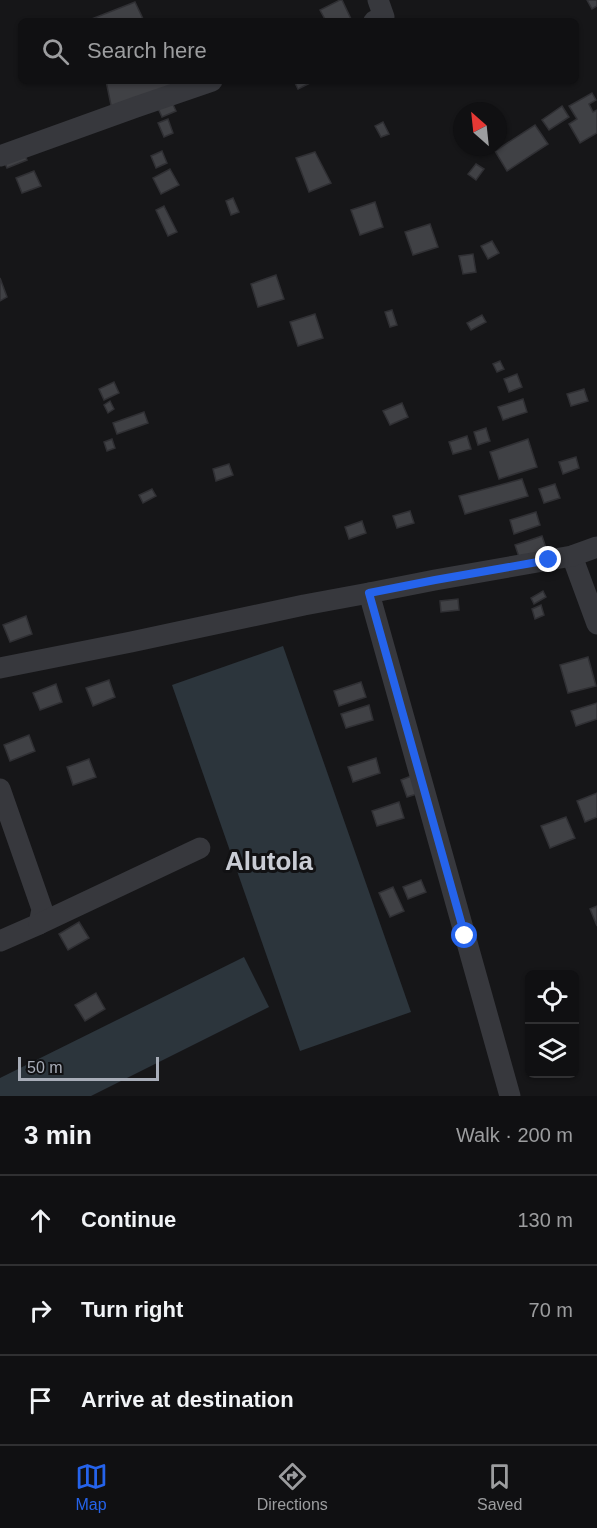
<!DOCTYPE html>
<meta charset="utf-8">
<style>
body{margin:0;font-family:Arial,sans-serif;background:#19191b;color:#f1f3f6}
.controls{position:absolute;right:18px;bottom:18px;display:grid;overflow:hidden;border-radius:9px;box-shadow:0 2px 4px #0004}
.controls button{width:54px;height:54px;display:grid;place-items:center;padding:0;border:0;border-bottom:2px solid #303032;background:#101012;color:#f1f3f6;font:30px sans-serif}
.compass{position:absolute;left:453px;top:102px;width:54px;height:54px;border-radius:50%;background:#101012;box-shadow:0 2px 4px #0004;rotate:333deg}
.scale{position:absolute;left:18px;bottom:15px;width:141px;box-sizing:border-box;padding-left:6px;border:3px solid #a8adb8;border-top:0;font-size:16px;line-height:21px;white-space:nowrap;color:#a8adb8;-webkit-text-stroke:4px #111113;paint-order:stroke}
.stop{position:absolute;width:18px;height:18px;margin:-14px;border:4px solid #2563eb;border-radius:50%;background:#fff}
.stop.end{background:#2563eb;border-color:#fff;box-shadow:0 2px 6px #0008}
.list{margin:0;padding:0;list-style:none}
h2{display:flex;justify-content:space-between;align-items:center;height:78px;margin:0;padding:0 24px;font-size:26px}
h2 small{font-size:20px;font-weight:400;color:#9c9d9f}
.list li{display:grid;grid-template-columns:39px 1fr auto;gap:18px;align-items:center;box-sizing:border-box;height:90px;padding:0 24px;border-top:2px solid #303032}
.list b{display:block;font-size:22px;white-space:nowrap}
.list em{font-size:20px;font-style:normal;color:#9c9d9f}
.icon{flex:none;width:33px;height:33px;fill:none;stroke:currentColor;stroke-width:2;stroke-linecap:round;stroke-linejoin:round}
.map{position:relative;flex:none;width:597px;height:1096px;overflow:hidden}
.search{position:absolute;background:#101012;box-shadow:0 2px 4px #0004;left:18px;right:18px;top:18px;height:66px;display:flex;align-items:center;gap:15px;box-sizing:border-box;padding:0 21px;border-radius:9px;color:#9c9d9f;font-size:22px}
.sheet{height:348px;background:#101012}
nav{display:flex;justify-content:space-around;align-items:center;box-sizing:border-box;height:84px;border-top:2px solid #303032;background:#101012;font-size:16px;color:#9c9d9f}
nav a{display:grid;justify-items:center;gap:3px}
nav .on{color:#2563eb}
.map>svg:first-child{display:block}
.water{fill:#2c353c}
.building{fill:#404145;stroke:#303034;stroke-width:1.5}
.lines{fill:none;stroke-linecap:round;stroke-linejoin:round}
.minor{stroke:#37383d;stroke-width:21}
.route{stroke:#2563eb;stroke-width:8}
.labels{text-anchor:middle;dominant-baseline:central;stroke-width:6;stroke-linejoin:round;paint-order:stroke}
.district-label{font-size:26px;font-weight:bold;fill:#c9ccd4;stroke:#111113}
</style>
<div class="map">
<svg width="597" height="1096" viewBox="0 0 597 1096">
<rect width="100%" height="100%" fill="#161618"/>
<g class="water">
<path d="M 283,646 L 411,1012 L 300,1051 L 172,685 Z"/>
<path d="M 244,957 L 269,1007 L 91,1096 L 0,1096 L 0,1078 Z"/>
</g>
<g class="building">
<path d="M 340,0 L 342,0 L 351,19 L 347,21 L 326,21 L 320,10 Z"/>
<path d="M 587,0 L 597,0 L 597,6 L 592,9 Z"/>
<path d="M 135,2 L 144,21 L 89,21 L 89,20 Z"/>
<path d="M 106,81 L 170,81 L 172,88 L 112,110 Z"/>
<path d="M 294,81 L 314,81 L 298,89 Z"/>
<path d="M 592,93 L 596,100 L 589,104 L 593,112 L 597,110 L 597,133 L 580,143 L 569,124 L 577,119 L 569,106 Z"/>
<path d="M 171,100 L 176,111 L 162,117 L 157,106 Z"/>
<path d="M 562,106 L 569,117 L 549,130 L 542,120 Z"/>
<path d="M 168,119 L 173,133 L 164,137 L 158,123 Z"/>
<path d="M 383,122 L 389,134 L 381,137 L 375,126 Z"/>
<path d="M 535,125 L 548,144 L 507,171 L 495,151 Z"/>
<path d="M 162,151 L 167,163 L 156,168 L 151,156 Z"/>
<path d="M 315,152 L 331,183 L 309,192 L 296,158 Z"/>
<path d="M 24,153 L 27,160 L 7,168 L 4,161 Z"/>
<path d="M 476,164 L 484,169 L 476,180 L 468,174 Z"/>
<path d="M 170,169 L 179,185 L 161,194 L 153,178 Z"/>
<path d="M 34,171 L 41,186 L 22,193 L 16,178 Z"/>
<path d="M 233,198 L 239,212 L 231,215 L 226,201 Z"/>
<path d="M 375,202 L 383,227 L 360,235 L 351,210 Z"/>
<path d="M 164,206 L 177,232 L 168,236 L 156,210 Z"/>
<path d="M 430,224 L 438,247 L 413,255 L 405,232 Z"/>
<path d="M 492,241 L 499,253 L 488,259 L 481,246 Z"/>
<path d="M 473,254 L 476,272 L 463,274 L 459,256 Z"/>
<path d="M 276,275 L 284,299 L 258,307 L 251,284 Z"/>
<path d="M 0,278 L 7,297 L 0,301 Z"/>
<path d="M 392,310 L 397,325 L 390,327 L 385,312 Z"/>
<path d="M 315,314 L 323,338 L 298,346 L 290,322 Z"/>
<path d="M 482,315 L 486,322 L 471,330 L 467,323 Z"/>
<path d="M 500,361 L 504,369 L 497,372 L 493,364 Z"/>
<path d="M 517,374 L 522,387 L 509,392 L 504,379 Z"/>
<path d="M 114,382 L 119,393 L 104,400 L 99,389 Z"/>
<path d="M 584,389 L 588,401 L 571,406 L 567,394 Z"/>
<path d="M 523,399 L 527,412 L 503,420 L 498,407 Z"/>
<path d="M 110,401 L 114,409 L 108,413 L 104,405 Z"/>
<path d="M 402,403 L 408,417 L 390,425 L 383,411 Z"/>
<path d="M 144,412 L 148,423 L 117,434 L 113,423 Z"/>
<path d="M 486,428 L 490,441 L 478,445 L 474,432 Z"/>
<path d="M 467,436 L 471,449 L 453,454 L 449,442 Z"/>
<path d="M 112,439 L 115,448 L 107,451 L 104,442 Z"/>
<path d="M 528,439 L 537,467 L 499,479 L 490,452 Z"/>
<path d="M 576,457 L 579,468 L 563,474 L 559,462 Z"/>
<path d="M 229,464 L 233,475 L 216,481 L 213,469 Z"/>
<path d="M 522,479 L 528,496 L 465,514 L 459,496 Z"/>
<path d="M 555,484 L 560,498 L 544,503 L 539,489 Z"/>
<path d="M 152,489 L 156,496 L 143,503 L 139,495 Z"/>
<path d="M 410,511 L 414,523 L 397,528 L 393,516 Z"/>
<path d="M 536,512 L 540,525 L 514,534 L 510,520 Z"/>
<path d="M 362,521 L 366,533 L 349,539 L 345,527 Z"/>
<path d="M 542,536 L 547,551 L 520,560 L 515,545 Z"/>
<path d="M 543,591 L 546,597 L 534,604 L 531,598 Z"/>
<path d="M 458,599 L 459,610 L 441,612 L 440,601 Z"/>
<path d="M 541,605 L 544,615 L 535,619 L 532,609 Z"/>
<path d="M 26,616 L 32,634 L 10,642 L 3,625 Z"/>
<path d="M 588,657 L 596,686 L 568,693 L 560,665 Z"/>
<path d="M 109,680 L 115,697 L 93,706 L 86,688 Z"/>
<path d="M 361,682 L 366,697 L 339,706 L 334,691 Z"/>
<path d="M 56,684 L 62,702 L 40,710 L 33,693 Z"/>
<path d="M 597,703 L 597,719 L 576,726 L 571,711 Z"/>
<path d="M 369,705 L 373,720 L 346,728 L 341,714 Z"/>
<path d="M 29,735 L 35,751 L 10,761 L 4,745 Z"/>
<path d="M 376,758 L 380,773 L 353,782 L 348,767 Z"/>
<path d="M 89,759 L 96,777 L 73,785 L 67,767 Z"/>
<path d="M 414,775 L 420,793 L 407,797 L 401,780 Z"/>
<path d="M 597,793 L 597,817 L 585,822 L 577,801 Z"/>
<path d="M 399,802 L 404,818 L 377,826 L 372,811 Z"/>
<path d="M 566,817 L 575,838 L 550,848 L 541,826 Z"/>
<path d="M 421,880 L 426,892 L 408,899 L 403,887 Z"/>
<path d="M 393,887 L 404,911 L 390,917 L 379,893 Z"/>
<path d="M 597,906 L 597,926 L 590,909 Z"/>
<path d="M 79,922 L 89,938 L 68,950 L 59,934 Z"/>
<path d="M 96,993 L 105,1009 L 85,1021 L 75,1005 Z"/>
</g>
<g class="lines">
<g class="minor">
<path d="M 374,21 L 384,17 L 378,0"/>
<path d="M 0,156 L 136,107 L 212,81"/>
<path d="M 572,556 L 597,624"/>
<path d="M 369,593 L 510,1096"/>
<path d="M 0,668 L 131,642 L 304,605 L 369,593 L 435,580 L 572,556 L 597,547"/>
<path d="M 0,789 L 42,909 L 39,924 L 0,941"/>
<path d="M 39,924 L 200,848"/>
</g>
</g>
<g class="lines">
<path class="route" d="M 465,936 L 369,593 L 435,580 L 549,560"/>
</g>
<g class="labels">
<g class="district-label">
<text x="269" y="861">Alutola</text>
</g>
</g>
</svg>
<div class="controls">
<button><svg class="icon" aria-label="locate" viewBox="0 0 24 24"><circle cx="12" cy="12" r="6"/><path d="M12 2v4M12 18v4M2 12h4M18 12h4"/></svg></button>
<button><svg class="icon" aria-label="layers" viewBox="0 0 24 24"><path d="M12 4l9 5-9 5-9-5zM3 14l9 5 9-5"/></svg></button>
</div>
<svg class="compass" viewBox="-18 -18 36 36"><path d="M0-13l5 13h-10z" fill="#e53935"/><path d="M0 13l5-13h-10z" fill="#9c9d9f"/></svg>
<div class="scale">50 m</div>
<div class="stop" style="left:465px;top:936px"></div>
<div class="stop end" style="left:549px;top:560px"></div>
<div class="search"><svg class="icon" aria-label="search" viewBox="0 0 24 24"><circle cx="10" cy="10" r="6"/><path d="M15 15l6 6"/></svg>Search here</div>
</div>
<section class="sheet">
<h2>3 min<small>Walk · 200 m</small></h2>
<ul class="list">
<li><svg class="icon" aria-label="ahead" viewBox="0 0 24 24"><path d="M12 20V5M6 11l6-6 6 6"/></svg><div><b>Continue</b></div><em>130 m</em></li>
<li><svg class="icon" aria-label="right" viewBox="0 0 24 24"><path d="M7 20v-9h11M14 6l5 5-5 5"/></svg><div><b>Turn right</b></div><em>70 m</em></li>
<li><svg class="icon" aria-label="arrive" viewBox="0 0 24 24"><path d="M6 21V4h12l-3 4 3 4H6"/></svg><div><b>Arrive at destination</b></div></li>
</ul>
</section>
<nav>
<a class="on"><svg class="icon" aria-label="map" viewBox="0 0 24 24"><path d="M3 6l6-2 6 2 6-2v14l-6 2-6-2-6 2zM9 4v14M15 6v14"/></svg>Map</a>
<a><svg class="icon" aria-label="directions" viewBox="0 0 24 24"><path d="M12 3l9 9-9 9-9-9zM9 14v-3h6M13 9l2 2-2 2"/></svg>Directions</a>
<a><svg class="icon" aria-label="saved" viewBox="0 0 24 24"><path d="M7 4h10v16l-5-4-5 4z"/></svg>Saved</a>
</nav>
